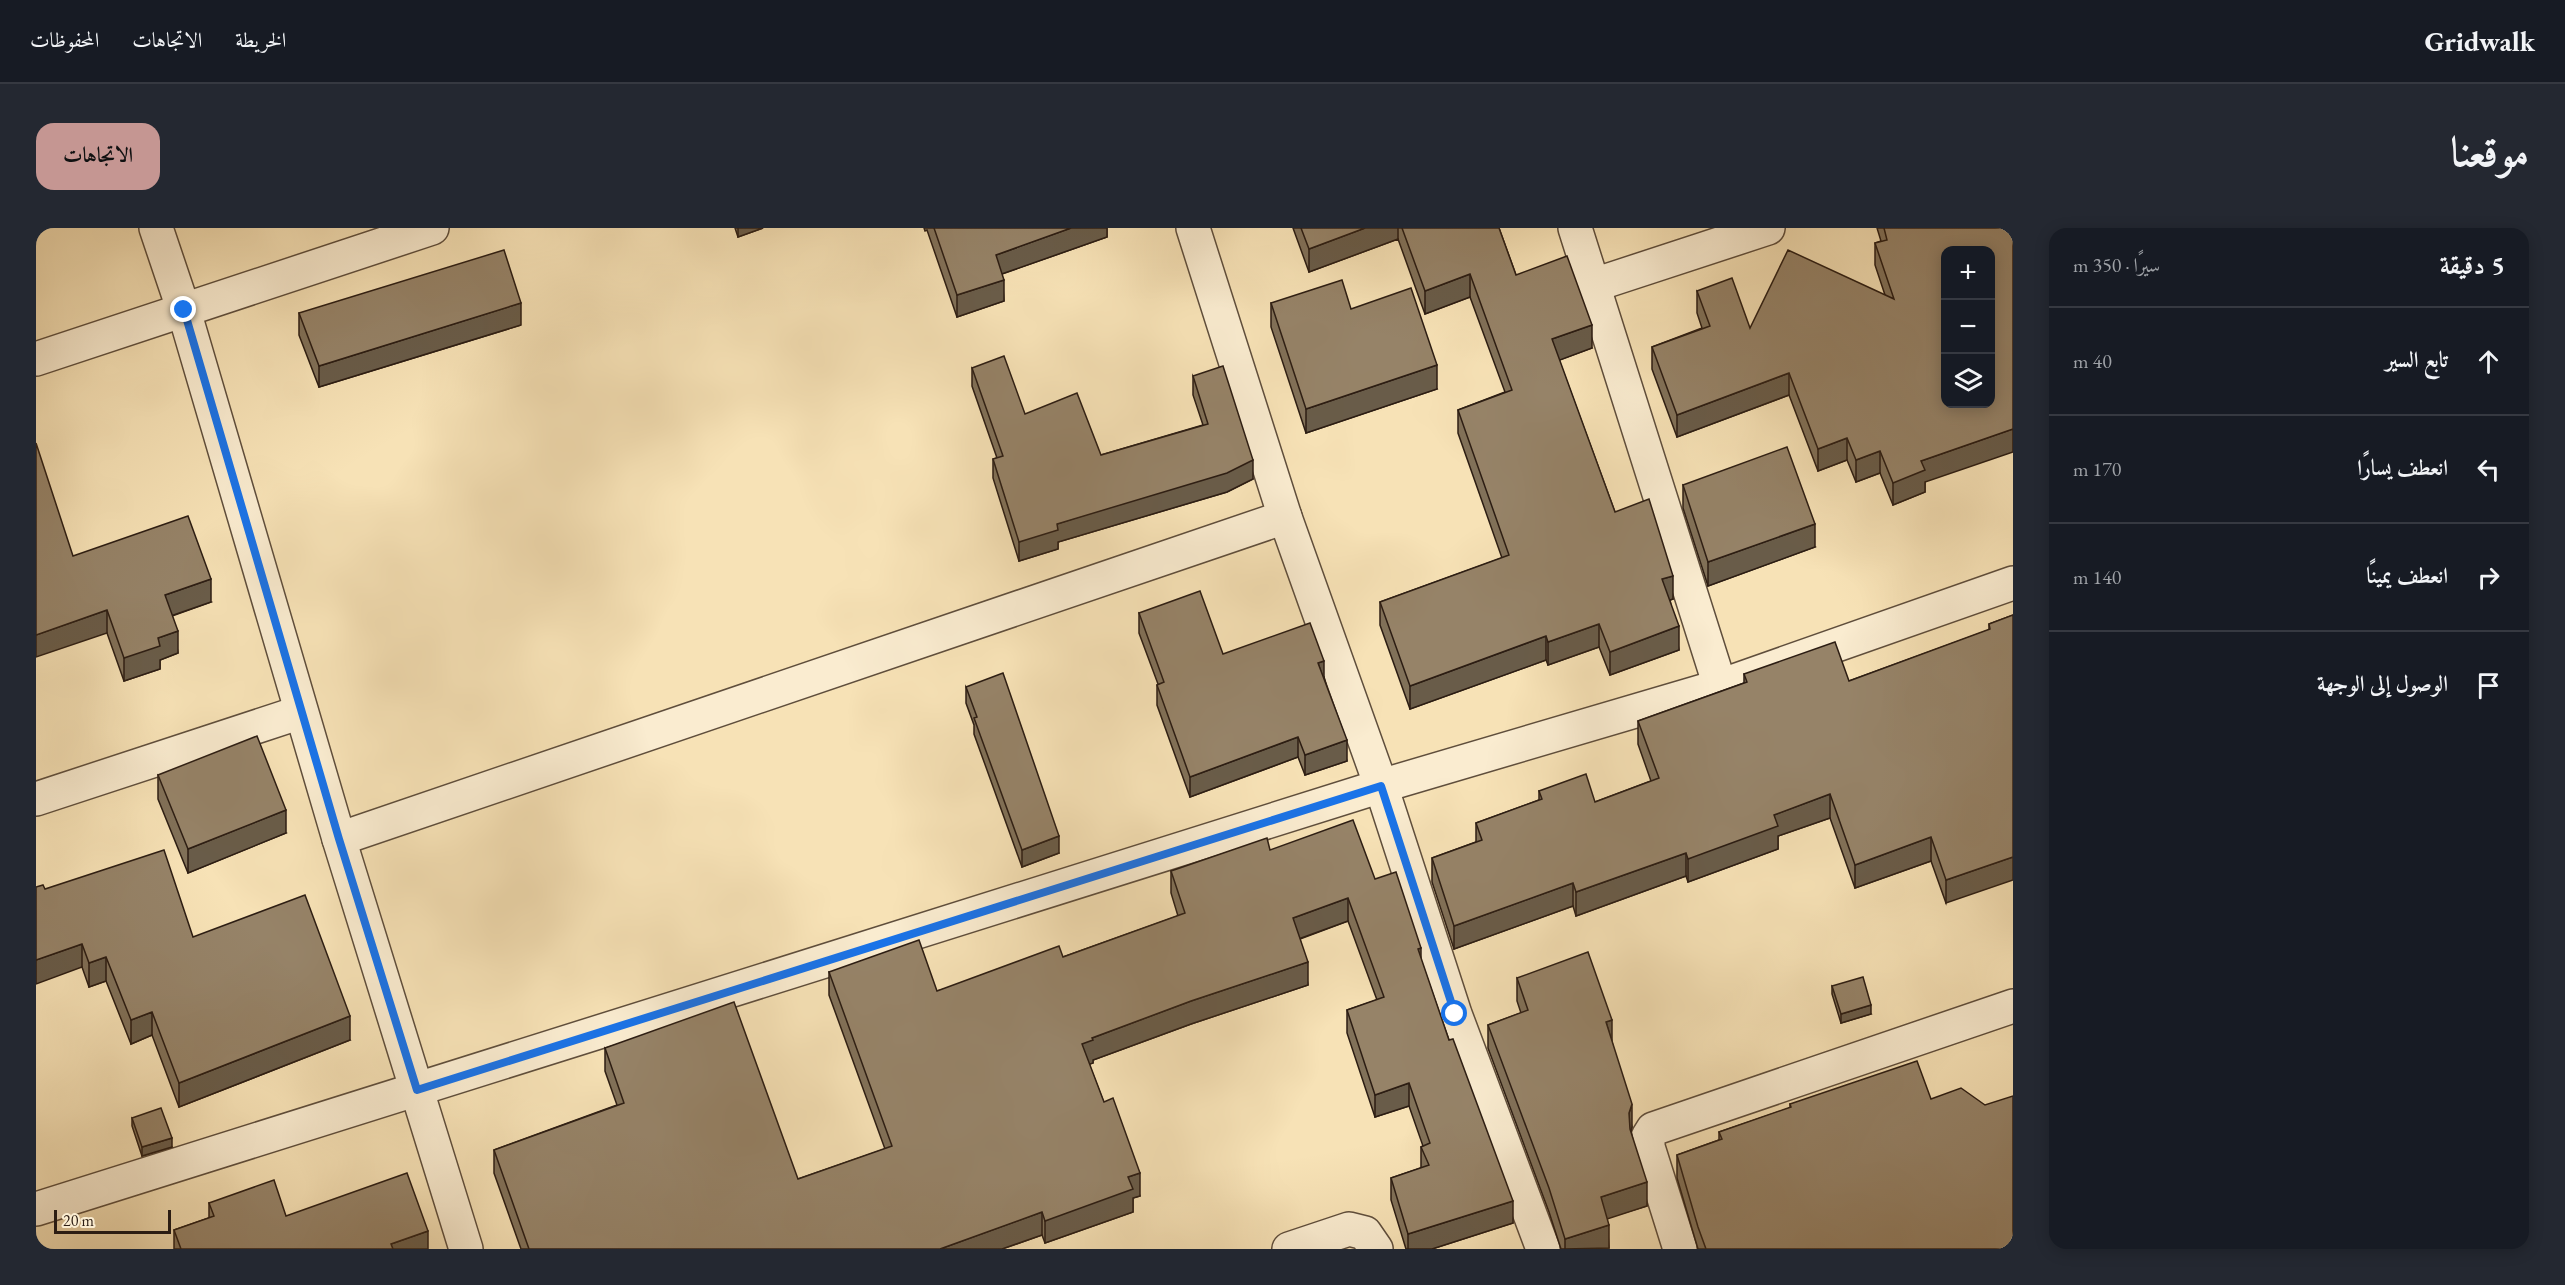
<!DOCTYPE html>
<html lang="ar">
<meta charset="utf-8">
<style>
body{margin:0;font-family:"EB Garamond",Amiri,serif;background:#242831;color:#f1f3f6;direction:rtl}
.controls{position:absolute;right:18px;top:18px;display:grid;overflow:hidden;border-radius:12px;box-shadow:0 3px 15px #0003}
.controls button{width:54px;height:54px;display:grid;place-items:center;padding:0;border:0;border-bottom:2px solid #363941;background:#171b24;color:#f1f3f6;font:30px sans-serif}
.scale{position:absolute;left:18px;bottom:15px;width:117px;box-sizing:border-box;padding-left:6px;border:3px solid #2c1d13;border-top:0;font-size:16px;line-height:21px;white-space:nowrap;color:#2c1d13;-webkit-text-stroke:4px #faecd0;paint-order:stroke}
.stop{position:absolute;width:18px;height:18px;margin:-14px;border:4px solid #1a73e8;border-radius:50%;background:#fff}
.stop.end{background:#1a73e8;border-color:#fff;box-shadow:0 2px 6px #0008}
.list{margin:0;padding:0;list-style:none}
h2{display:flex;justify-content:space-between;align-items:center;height:78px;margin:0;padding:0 24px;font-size:26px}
h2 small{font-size:20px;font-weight:400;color:#9ea1a6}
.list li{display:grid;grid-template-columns:39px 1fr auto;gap:18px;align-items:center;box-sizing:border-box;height:108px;padding:0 24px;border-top:2px solid #363941}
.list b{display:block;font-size:22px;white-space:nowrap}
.list em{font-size:20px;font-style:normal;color:#9ea1a6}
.icon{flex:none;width:33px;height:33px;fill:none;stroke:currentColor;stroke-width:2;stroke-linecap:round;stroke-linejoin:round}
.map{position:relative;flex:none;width:1977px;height:1021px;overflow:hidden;direction:ltr;border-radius:18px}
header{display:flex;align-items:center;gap:36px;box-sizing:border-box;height:84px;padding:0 30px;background:#171b24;border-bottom:2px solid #363941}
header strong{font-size:28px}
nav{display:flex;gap:33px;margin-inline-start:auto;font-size:21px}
.intro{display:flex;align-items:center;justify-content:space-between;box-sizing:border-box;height:144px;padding:0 36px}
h1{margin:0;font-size:42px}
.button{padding:15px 27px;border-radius:18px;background:#c59692;color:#111;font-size:21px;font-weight:700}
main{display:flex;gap:36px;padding:0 36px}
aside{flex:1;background:#171b24;border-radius:18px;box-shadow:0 3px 15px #0003}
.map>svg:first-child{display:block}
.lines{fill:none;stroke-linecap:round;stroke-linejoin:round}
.minor-casing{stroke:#5f4e3c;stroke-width:36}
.minor{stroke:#faecd0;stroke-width:33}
.wall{fill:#817159;stroke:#2c1d13;stroke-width:1.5}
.shaded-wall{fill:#695c49;stroke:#2c1d13;stroke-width:1.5}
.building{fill:#968368;stroke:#2c1d13;stroke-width:1.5;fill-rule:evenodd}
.route{stroke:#1a73e8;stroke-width:8}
</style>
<header>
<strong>Gridwalk</strong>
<nav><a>الخريطة</a><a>الاتجاهات</a><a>المحفوظات</a></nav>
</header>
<div class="intro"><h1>موقعنا</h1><a class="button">الاتجاهات</a></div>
<main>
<aside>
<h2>5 دقيقة<small>سيرًا · 350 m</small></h2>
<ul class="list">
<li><svg class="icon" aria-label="ahead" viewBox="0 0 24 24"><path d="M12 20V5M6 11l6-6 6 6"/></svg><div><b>تابع السير</b></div><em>40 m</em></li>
<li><svg class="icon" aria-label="left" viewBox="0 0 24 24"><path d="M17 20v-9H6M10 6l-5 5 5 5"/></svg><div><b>انعطف يسارًا</b></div><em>170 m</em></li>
<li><svg class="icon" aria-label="right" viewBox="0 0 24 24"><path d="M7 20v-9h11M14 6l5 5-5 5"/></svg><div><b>انعطف يمينًا</b></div><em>140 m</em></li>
<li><svg class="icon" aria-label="arrive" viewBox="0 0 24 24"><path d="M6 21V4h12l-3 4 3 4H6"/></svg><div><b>الوصول إلى الوجهة</b></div></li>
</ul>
</aside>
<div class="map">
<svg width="1977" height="1021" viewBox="0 0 1977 1021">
<rect width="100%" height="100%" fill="#f7e2b6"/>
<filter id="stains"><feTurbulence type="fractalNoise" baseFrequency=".00333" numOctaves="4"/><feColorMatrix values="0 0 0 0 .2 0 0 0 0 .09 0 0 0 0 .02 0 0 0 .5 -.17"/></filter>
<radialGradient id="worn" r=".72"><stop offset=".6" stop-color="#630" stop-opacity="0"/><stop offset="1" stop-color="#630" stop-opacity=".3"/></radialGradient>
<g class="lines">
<defs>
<g id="minor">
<path d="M 120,0 L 148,83 L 303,611 L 430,1021"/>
<path d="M 1157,0 L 1249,289 L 1345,558 L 1419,786 L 1507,1021"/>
<path d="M 1539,0 L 1684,458"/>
<path d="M 1558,57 L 1732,0"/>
<path d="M 0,131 L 396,0"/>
<path d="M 0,571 L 265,484"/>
<path d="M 303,611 L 1249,289"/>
<path d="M 0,981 L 1345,558 L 1684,458 L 1977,355"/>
<path d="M 1253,1021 L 1313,1001 L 1329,1005 L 1340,1021"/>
<path d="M 1644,1021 L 1612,919 L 1612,909 L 1617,901 L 1977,778"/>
</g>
</defs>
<use href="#minor" class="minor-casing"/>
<use href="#minor" class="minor"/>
</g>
<g class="wall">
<path d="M 699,0 L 727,0 L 702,9 Z"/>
<path d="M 888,0 L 1071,0 L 1071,9 L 966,46 L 968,73 L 921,89 L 891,2 L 889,3 Z"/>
<path d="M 1257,0 L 1463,0 L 1480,47 L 1556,120 L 1523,132 L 1579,284 L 1637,371 L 1634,372 L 1643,422 L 1574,447 L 1563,419 L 1512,437 L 1510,432 L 1374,481 L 1344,397 L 1344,374 L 1466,330 L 1422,205 L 1422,182 L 1469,164 L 1434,69 L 1389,86 L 1362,11 L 1273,44 Z"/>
<path d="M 1841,0 L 1977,0 L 1889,254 L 1889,264 L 1857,277 L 1844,245 L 1820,254 L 1811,232 L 1782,243 L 1753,167 L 1641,209 L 1616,141 L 1616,119 L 1666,100 L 1661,85 L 1661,63 L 1714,100 L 1849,67 L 1839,37 L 1839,15 L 1845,13 Z"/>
<path d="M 1235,75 L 1315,81 L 1401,161 L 1270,205 L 1235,99 Z"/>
<path d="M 263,85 L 485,97 L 283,159 L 263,107 Z"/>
<path d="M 936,140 L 989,186 L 1065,227 L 1167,197 L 1157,167 L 1157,148 L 1217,251 L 1191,264 L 1022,314 L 1022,321 L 983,333 L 957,250 L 957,231 L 961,230 L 936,158 Z"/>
<path d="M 1647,257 L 1779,319 L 1672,358 L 1647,280 Z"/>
<path d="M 37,328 L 175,374 L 136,388 L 142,425 L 124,432 L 124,441 L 88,453 L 71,405 Z"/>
<path d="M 1103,385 L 1187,426 L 1288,449 L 1311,533 L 1269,547 L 1262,529 L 1154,569 L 1121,477 L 1121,457 L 1122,456 L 1103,405 Z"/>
<path d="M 1977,387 L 1910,675 L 1895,633 L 1819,660 L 1794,590 L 1742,608 L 1742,621 L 1652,654 L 1650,648 L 1540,688 L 1537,678 L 1418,721 L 1396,654 L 1396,630 L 1440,614 L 1440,595 L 1503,572 L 1503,563 L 1559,574 L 1615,553 L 1602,516 L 1602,493 L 1708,455 L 1708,446 L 1813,453 L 1953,402 L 1953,396 Z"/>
<path d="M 930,459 L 1023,625 L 986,639 L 938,506 L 938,497 L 930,475 Z"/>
<path d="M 122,547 L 250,605 L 152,645 L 122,571 Z"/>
<path d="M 1234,622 L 1339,651 L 1385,732 L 1477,995 L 1396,1021 L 1370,1021 L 1355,972 L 1355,950 L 1385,940 L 1385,919 L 1387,918 L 1373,878 L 1339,889 L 1311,805 L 1311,782 L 1341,772 L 1312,693 L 1264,711 L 1272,757 L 1155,796 L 1057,832 L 1057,835 L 1053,836 L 1104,968 L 1097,970 L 1097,984 L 1009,1015 L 1006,1007 L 966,1021 L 485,1021 L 458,945 L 458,922 L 581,877 L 569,843 L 569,820 L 762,951 L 849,921 L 793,767 L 793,744 L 901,763 L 1027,729 L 1142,688 L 1135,665 L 1135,643 Z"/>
<path d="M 9,661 L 157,709 L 314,812 L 143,879 L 116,807 L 95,816 L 70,753 L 53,759 L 46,739 Z"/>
<path d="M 1481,750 L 1576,814 L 1596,899 L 1595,903 L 1611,978 L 1571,990 L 1573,1020 L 1525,1021 L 1513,984 L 1452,820 L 1452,797 L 1485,785 L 1481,773 Z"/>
<path d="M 1796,758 L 1835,786 L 1805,795 L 1796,766 Z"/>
<path d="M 1895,871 L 1977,1021 L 1662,1021 L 1641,950 L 1641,927 L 1683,912 L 1683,904 L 1754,880 L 1754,876 Z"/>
<path d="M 96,890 L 136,919 L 106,928 L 96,898 Z"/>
<path d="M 173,975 L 250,988 L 392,1021 L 138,1021 L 138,1002 L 173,990 Z"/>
</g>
<g class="shaded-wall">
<path d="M 702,0 L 727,0 L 702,9 Z"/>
<path d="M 1035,0 L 1071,0 L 1071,9 L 960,48 L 960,27 Z"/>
<path d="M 1329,0 L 1362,0 L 1362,11 L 1273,44 L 1273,21 Z"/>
<path d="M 1434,46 L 1434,69 L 1389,86 L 1389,63 Z"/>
<path d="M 968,52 L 968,73 L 921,89 L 921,67 Z"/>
<path d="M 485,75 L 485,97 L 283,159 L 283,138 Z"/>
<path d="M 1556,97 L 1556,120 L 1516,135 L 1516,111 Z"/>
<path d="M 1401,137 L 1401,161 L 1270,205 L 1270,181 Z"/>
<path d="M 1753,145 L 1753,167 L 1641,209 L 1641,187 Z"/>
<path d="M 1977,201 L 1977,224 L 1889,254 L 1889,264 L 1857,277 L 1857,255 L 1885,233 Z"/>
<path d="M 1811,210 L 1811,232 L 1782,243 L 1782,221 Z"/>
<path d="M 1844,223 L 1844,245 L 1820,254 L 1820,232 Z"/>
<path d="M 1217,232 L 1217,251 L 1191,264 L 1022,314 L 1022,321 L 983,333 L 983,314 L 1021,296 Z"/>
<path d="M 1779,296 L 1779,319 L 1672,358 L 1672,334 Z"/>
<path d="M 1637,348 L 1637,371 L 1626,375 L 1626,351 Z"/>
<path d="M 175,351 L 175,374 L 129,390 L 129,367 Z"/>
<path d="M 71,382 L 71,405 L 0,429 L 0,407 Z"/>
<path d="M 1563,396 L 1563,419 L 1512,437 L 1512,414 Z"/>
<path d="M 1643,398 L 1643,422 L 1574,447 L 1574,424 Z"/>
<path d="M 142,403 L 142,425 L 124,432 L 124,441 L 88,453 L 88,430 L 122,410 Z"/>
<path d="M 1510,408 L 1510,432 L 1374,481 L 1374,458 Z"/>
<path d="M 1288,433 L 1288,453 L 1282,435 Z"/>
<path d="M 1262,509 L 1262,529 L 1154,569 L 1154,549 Z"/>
<path d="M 1311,512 L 1311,533 L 1269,547 L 1269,527 Z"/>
<path d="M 1794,566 L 1794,590 L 1742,608 L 1742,621 L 1652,654 L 1652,631 L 1738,587 Z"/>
<path d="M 250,582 L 250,605 L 152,645 L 152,621 Z"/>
<path d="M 1023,608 L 1023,625 L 986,639 L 986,622 Z"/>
<path d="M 1895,609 L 1895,633 L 1819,660 L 1819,637 Z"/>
<path d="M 1650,625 L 1650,648 L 1540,688 L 1540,664 Z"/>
<path d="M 1977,629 L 1977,652 L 1910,675 L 1910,652 Z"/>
<path d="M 1537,655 L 1537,678 L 1418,721 L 1418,698 Z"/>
<path d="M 1312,670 L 1312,693 L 1257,713 L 1257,690 Z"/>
<path d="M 46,716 L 46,739 L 0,756 L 0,732 Z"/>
<path d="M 1385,720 L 1385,743 L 1382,721 Z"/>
<path d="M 70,729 L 70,753 L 53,759 L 53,735 Z"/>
<path d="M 1272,734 L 1272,757 L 1155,796 L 1057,832 L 1057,835 L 1046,839 L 1046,816 L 1056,810 L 1155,773 Z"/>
<path d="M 1835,777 L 1835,786 L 1805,795 L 1805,786 Z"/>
<path d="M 116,784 L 116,807 L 95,816 L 95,792 Z"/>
<path d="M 314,788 L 314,812 L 143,879 L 143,855 Z"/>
<path d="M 1576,792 L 1576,815 L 1570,794 Z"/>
<path d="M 1373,855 L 1373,878 L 1339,889 L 1339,867 Z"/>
<path d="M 1596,876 L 1596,899 L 1593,909 L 1593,885 Z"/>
<path d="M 136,910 L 136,919 L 106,928 L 106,919 Z"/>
<path d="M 1104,945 L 1104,968 L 1097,970 L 1097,984 L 1009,1015 L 1009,993 L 1092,949 Z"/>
<path d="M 1611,954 L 1611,978 L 1565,993 L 1565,969 Z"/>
<path d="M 1477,973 L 1477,995 L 1396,1021 L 1372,1021 L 1372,1006 Z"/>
<path d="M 1006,984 L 1006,1007 L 966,1021 L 904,1021 Z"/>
<path d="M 1573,997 L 1573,1020 L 1529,1021 L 1529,1011 Z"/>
<path d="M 392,1003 L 392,1021 L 355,1021 L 355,1016 Z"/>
</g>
<g class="building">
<path d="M 898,0 L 1035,0 L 960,27 L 968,52 L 921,67 Z"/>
<path d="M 1265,0 L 1329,0 L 1273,21 Z"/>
<path d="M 1366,0 L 1463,0 L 1480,47 L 1531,28 L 1556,97 L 1516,111 L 1579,284 L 1613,271 L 1637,348 L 1626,351 L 1643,398 L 1574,424 L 1563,396 L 1512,414 L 1510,408 L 1374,458 L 1344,374 L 1473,327 L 1422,182 L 1476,162 L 1434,46 L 1389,63 Z"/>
<path d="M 1848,0 L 1977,0 L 1977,201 L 1885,233 L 1889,242 L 1857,255 L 1844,223 L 1820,232 L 1811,210 L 1782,221 L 1753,145 L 1641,187 L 1616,119 L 1674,98 L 1661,63 L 1696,50 L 1714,100 L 1752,22 L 1858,71 L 1839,15 L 1851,12 ZM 1910,22 L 1954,22 L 1954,176 L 1910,176 Z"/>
<path d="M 468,22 L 485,75 L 283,138 L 263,85 Z"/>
<path d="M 1306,52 L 1315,81 L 1375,60 L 1401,137 L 1270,181 L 1235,75 Z"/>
<path d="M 968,128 L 989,186 L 1041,165 L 1065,227 L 1172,196 L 1157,148 L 1187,138 L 1217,232 L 1191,245 L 1021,296 L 1022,302 L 983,314 L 957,231 L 967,228 L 936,140 Z"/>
<path d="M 0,215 L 37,328 L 152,288 L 175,351 L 129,367 L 142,403 L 122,410 L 124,418 L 88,430 L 71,382 L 0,407 Z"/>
<path d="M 1751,219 L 1779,296 L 1672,334 L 1647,257 Z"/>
<path d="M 1164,363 L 1187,426 L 1274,395 L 1288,433 L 1282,435 L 1311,512 L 1269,527 L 1262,509 L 1154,549 L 1121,457 L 1128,454 L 1103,385 Z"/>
<path d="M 1977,387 L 1977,629 L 1910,652 L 1895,609 L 1819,637 L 1794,566 L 1738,587 L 1742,598 L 1652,631 L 1650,625 L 1540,664 L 1537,655 L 1418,698 L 1396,630 L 1446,612 L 1440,595 L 1506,571 L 1503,563 L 1550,546 L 1559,574 L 1623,550 L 1602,493 L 1711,454 L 1708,446 L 1799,414 L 1813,453 L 1954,401 L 1953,396 Z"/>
<path d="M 967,445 L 1023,608 L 986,622 L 938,490 L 941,489 L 930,459 Z"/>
<path d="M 221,508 L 250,582 L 152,621 L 122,547 Z"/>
<path d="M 1317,592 L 1339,651 L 1360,644 L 1385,720 L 1382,721 L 1413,812 L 1417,811 L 1477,973 L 1372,1006 L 1355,950 L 1393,937 L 1385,919 L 1394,915 L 1373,855 L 1339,867 L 1311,782 L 1348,769 L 1312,670 L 1257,690 L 1272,734 L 1155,773 L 1056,810 L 1057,812 L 1046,816 L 1068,874 L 1077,870 L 1104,945 L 1092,949 L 1097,961 L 1009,993 L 1006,984 L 904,1021 L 493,1021 L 458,922 L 588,875 L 569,820 L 698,774 L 762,951 L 856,918 L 793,744 L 883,712 L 901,763 L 1023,718 L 1027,729 L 1149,685 L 1135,643 L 1231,610 L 1234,622 Z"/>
<path d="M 128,622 L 157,709 L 269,667 L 314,788 L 143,855 L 116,784 L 95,792 L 70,729 L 53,735 L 46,716 L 0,732 L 0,659 L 7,657 L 9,661 Z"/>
<path d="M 1552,724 L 1576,792 L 1570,794 L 1596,876 L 1593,885 L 1594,901 L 1611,954 L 1565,969 L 1573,997 L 1529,1011 L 1513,960 L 1452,797 L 1492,782 L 1481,750 Z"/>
<path d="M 1827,749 L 1835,777 L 1805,786 L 1796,758 Z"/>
<path d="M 1881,833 L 1895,871 L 1925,860 L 1949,877 L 1977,868 L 1977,1021 L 1670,1021 L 1662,999 L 1641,927 L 1686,911 L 1683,904 L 1755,879 L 1754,876 Z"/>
<path d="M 125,880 L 136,910 L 106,919 L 96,890 Z"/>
<path d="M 371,945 L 392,1003 L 355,1016 L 357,1021 L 145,1021 L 138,1002 L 178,988 L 173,975 L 238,952 L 250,988 Z"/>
</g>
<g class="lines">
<path class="route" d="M 148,82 L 303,611 L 381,862 L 1345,558 L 1419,786"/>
</g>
<rect width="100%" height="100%" filter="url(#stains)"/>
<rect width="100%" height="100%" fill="url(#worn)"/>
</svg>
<div class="controls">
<button>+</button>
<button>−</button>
<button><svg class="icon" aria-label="layers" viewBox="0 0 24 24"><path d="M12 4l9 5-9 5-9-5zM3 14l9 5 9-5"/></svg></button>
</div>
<div class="scale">20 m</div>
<div class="stop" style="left:1419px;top:786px"></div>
<div class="stop end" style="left:148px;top:82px"></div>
</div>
</main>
